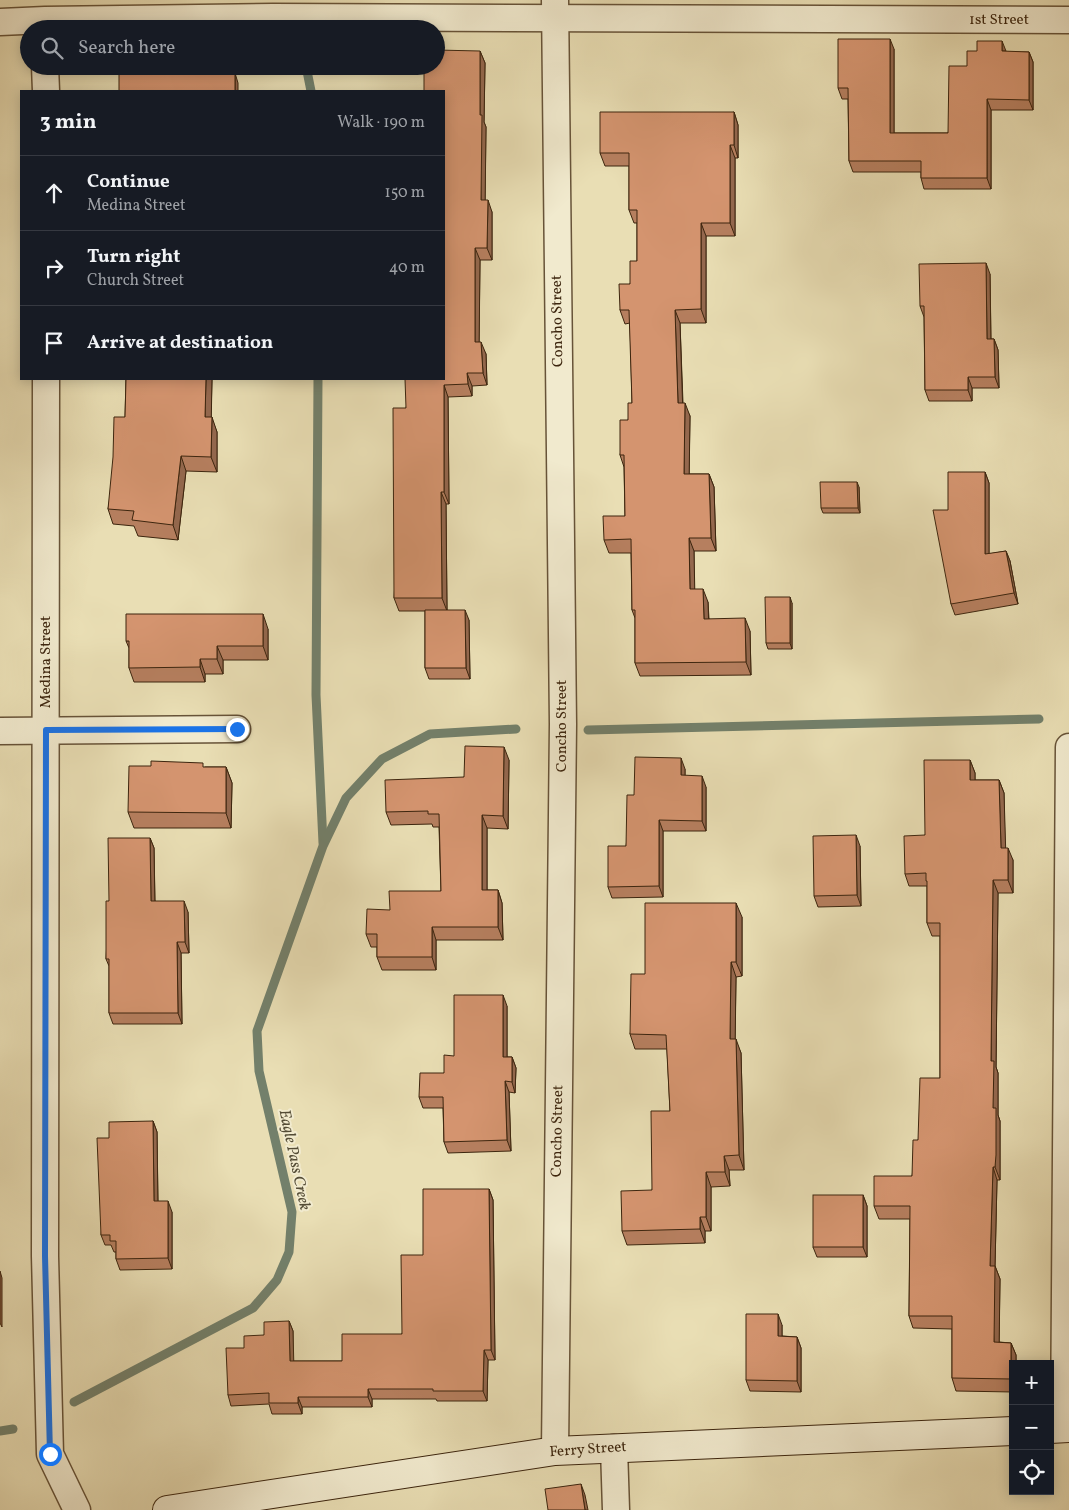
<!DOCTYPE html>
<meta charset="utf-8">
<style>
body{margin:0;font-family:Vollkorn,serif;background:#242831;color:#f1f3f6}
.controls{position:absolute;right:15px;bottom:15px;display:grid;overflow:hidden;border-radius:0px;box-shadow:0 2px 12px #0003}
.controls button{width:45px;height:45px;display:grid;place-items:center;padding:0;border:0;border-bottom:1px solid #363941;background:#171b24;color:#f1f3f6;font:25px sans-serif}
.stop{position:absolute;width:15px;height:15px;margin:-11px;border:4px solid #1a73e8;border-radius:50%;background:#fff}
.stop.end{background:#1a73e8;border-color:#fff;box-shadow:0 1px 5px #0008}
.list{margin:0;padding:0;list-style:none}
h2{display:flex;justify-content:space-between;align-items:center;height:65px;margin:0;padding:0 20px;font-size:21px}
h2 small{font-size:16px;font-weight:400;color:#9ea1a6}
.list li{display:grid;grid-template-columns:32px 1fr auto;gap:15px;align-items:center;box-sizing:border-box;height:75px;padding:0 20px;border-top:1px solid #363941}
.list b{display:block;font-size:19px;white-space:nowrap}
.list p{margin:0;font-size:16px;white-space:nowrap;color:#9ea1a6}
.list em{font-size:16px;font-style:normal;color:#9ea1a6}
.icon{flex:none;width:28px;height:28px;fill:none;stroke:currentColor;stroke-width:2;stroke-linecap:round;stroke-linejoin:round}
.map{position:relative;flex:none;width:1069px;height:1510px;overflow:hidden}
.search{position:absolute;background:#171b24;box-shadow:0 2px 12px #0003;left:20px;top:20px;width:425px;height:55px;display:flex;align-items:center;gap:12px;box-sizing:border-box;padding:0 18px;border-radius:28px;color:#9ea1a6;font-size:19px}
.panel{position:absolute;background:#171b24;box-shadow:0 2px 12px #0003;left:20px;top:90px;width:425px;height:290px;border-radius:0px}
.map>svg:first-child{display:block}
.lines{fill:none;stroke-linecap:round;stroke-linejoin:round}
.stream{stroke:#73806b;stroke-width:9}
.street-casing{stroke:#675338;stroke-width:29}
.secondary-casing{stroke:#3c250e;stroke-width:30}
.street{stroke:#f1eace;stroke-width:26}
.secondary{stroke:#f1eace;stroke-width:28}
.wall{fill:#b67f5f;stroke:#3c250e}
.shaded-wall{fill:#94684e;stroke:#3c250e}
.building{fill:#d4946f;stroke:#3c250e}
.route{stroke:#1a73e8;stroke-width:6}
.labels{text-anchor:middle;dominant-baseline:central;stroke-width:4;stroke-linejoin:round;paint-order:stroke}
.street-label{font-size:15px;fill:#3c250e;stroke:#f1eace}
.water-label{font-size:16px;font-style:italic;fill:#534b35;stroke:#f1eace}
</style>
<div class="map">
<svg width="1069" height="1510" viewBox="0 0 1069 1510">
<rect width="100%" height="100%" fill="#e9deb4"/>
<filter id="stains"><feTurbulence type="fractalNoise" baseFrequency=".004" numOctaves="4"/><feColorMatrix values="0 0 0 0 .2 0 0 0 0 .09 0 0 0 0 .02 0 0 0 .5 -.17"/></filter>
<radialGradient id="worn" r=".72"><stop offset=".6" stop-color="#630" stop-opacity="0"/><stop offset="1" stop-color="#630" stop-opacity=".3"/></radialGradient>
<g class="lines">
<g class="stream">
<path d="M 306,66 L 311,91"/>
<path d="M 318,379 L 316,695 L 323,843"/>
<path d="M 588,730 L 1039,719"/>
<path d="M 74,1402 L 253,1308 L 277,1280 L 289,1252 L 292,1212 L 259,1071 L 257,1031 L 323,846 L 346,798 L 382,759 L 430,734 L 516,729"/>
<path d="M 0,1431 L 13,1429"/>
</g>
<defs>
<g id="street">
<path d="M 0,22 L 45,20 L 273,17 L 1069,20"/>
<path d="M 45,66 L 46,91"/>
<path d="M 46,379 L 45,1256 L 50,1454 L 77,1510"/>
<path d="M 0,731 L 237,729"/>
<path d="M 1064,1428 L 1069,747"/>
<path d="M 614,1448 L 616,1510"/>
<path d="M 555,1451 L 563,724 L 555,0"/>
</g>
<g id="secondary">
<path d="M 1050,1429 L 1069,1428"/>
<path d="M 167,1510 L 555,1451 L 1013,1431"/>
</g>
</defs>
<use href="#street" class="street-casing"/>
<use href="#secondary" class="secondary-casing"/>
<use href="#street" class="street"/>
<use href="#secondary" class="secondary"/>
</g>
<g class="wall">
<path d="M 894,49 L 894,133 L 948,133 L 967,66 L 1006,52 L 1029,52 L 1033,62 L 1033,110 L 991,110 L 991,189 L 924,189 L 921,178 L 921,172 L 853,172 L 849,161 L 848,99 L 842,99 L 838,88 Z"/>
<path d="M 480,51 L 485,63 L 484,122 L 486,127 L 485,200 L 492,212 L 492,260 L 480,260 L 479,342 L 486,354 L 487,385 L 472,386 L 472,396 L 448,397 L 449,504 L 446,504 L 447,610 L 469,620 L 470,679 L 429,679 L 425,668 L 425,611 L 399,611 L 394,598 L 406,408 Z"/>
<path d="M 734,112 L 738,125 L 738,158 L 735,158 L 735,236 L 706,236 L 706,323 L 680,323 L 683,403 L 690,416 L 689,474 L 709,474 L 714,487 L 716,551 L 694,551 L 694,589 L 708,602 L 709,619 L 750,631 L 751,675 L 640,676 L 635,663 L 635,618 L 632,610 L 631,553 L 609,553 L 604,540 L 625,516 L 624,467 L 620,455 L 632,403 L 630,323 L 625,324 L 620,310 L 630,284 L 637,261 L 637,223 L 634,223 L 629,210 L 629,166 L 605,166 L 600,153 Z"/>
<path d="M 990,274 L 991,339 L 994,339 L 998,350 L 999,388 L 972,388 L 972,401 L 929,401 L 925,390 L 924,317 L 920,306 Z"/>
<path d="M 126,379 L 212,379 L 211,417 L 217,432 L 217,472 L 186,471 L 178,540 L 138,536 L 134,526 L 113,524 L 108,509 L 125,417 Z"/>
<path d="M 985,472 L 989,483 L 989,554 L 1006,551 L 1010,561 L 1018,604 L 955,615 L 951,604 L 948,510 Z"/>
<path d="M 859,487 L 860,513 L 823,513 L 821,508 Z"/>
<path d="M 792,603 L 792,649 L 768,649 L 766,643 Z"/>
<path d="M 268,629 L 268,660 L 223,660 L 223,674 L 205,674 L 205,682 L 134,682 L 129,668 L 129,648 L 126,641 Z"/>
<path d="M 509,760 L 508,829 L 487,828 L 487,890 L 498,890 L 502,903 L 503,940 L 436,940 L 436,970 L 382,970 L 377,957 L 377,947 L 371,947 L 366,934 L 390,910 L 441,891 L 439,827 L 433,827 L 432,824 L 391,825 L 386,812 L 464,777 Z"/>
<path d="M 970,760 L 975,773 L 975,780 L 999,780 L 1004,793 L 1005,848 L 1013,860 L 1013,893 L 998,893 L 996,1067 L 998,1073 L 998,1115 L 1000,1121 L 1000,1180 L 997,1180 L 995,1266 L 1000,1279 L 999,1342 L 1011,1343 L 1016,1355 L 1016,1364 L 1013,1364 L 1013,1392 L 956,1391 L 952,1378 L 952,1329 L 913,1328 L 909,1316 L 910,1219 L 879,1219 L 874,1206 L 912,1176 L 918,1140 L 940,1078 L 940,936 L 932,936 L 927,923 L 927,886 L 909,886 L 905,874 L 925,835 Z"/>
<path d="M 205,767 L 226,767 L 232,783 L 231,828 L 134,828 L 128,812 Z"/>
<path d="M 685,769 L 685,776 L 706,787 L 706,831 L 663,831 L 663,897 L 612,898 L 608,887 L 626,846 L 634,795 Z"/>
<path d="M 150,838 L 154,848 L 155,901 L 188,912 L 189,953 L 181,953 L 182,1024 L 113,1024 L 109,1013 L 109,966 L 106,959 L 109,901 Z"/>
<path d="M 860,846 L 861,906 L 818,907 L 814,896 Z"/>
<path d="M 742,917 L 742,976 L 736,977 L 735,1039 L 741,1053 L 744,1170 L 729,1170 L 730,1186 L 711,1187 L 711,1231 L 705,1231 L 705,1243 L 627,1245 L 622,1231 L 652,1190 L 670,1111 L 667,1049 L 635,1049 L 630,1034 L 645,974 Z"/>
<path d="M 507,1006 L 507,1057 L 512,1057 L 516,1068 L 515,1093 L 509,1092 L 511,1151 L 448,1153 L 444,1142 L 443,1108 L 423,1108 L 419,1097 L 444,1073 L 454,1056 Z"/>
<path d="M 153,1121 L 157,1132 L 158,1201 L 172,1212 L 172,1269 L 120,1270 L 116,1259 L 116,1252 L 114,1252 L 111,1245 L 105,1245 L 101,1235 L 109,1138 Z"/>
<path d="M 489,1189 L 493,1200 L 495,1360 L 488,1360 L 487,1401 L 437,1401 L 436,1399 L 372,1399 L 372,1407 L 302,1407 L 302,1414 L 272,1414 L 269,1404 L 231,1406 L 228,1395 L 244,1348 L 264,1335 L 289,1321 L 293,1331 L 293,1361 L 342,1361 L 402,1334 L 423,1255 Z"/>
<path d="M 863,1195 L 867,1206 L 867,1257 L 817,1257 L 813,1247 Z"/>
<path d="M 782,1325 L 782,1336 L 797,1337 L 801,1348 L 801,1392 L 750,1391 L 746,1380 Z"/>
</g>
<g class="shaded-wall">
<path d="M 890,39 L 894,49 L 894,143 L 890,133 Z"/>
<path d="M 1002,41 L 1006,51 L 1002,51 Z"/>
<path d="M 480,51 L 485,63 L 484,122 L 486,127 L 485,212 L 481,200 L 480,115 Z"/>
<path d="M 1029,52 L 1033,62 L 1033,110 L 1029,100 Z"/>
<path d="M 164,66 L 165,66 L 167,73 L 164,73 Z"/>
<path d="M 235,73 L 238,83 L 238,91 L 235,91 Z"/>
<path d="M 987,99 L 991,110 L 991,189 L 987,178 Z"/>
<path d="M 734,112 L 738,125 L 738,158 L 734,145 Z"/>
<path d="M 730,145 L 735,158 L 735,236 L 730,223 Z"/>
<path d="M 488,200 L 492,212 L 492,260 L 487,248 Z"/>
<path d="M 701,223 L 706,236 L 706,323 L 701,309 Z"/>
<path d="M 475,248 L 480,260 L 479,354 L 475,342 Z"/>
<path d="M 986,263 L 990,274 L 991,350 L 987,339 Z"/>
<path d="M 675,310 L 680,323 L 683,416 L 678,403 Z"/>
<path d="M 994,339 L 998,350 L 999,388 L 995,377 Z"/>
<path d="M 481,342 L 486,354 L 487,385 L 483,373 Z"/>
<path d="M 467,373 L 472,386 L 472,396 L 468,384 Z"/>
<path d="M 968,377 L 972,388 L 972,401 L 968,390 Z"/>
<path d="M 206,379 L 212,379 L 211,432 L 205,417 Z"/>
<path d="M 444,385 L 448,397 L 449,504 L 444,492 Z"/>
<path d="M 685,403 L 690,416 L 689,487 L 684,474 Z"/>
<path d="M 212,417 L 217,432 L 217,472 L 211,457 Z"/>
<path d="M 181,456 L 186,471 L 178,540 L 173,525 Z"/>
<path d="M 985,472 L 989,483 L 989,565 L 985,554 Z"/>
<path d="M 709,474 L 714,487 L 716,551 L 711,538 Z"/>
<path d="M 857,482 L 859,487 L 860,513 L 858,508 Z"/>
<path d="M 441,492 L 446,504 L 447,611 L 442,598 Z"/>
<path d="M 689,538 L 694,551 L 695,602 L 690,589 Z"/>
<path d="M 1006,551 L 1010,561 L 1018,604 L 1014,593 Z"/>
<path d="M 703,589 L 708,602 L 709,632 L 704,619 Z"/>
<path d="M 790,597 L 792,603 L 792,649 L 790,643 Z"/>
<path d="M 465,610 L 469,620 L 470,679 L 466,668 Z"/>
<path d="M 263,614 L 268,629 L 268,660 L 263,646 Z"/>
<path d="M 745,618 L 750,631 L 751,675 L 746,662 Z"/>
<path d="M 217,646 L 223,660 L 223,674 L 217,659 Z"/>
<path d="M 200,659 L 205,674 L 205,682 L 200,667 Z"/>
<path d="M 504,747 L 509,760 L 508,829 L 503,816 Z"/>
<path d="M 681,758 L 685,769 L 685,786 L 681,775 Z"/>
<path d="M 970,760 L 975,773 L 975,793 L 970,780 Z"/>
<path d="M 226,767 L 232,783 L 231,828 L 226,813 Z"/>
<path d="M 702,776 L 706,787 L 706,831 L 702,821 Z"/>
<path d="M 999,780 L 1004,793 L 1006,860 L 1001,848 Z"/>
<path d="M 482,815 L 487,828 L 487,904 L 482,890 Z"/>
<path d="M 659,820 L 663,831 L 663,897 L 659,886 Z"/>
<path d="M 856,835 L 860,846 L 861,906 L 857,895 Z"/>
<path d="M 150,838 L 154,848 L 155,912 L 151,901 Z"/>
<path d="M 1008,848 L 1013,860 L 1013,893 L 1008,880 Z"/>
<path d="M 993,880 L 998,893 L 996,1067 L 998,1073 L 998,1115 L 1000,1121 L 1000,1180 L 995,1167 L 991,1061 Z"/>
<path d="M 498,890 L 502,903 L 503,940 L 498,927 Z"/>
<path d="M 184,901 L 188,912 L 189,953 L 185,942 Z"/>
<path d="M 736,903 L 742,917 L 742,976 L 736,962 Z"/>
<path d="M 432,927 L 436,940 L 436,970 L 432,957 Z"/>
<path d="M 177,942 L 181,953 L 182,1024 L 178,1013 Z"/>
<path d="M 731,962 L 736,977 L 735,1054 L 730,1039 Z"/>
<path d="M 503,995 L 507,1006 L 507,1068 L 503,1057 Z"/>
<path d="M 736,1039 L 741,1053 L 744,1170 L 739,1155 Z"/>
<path d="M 512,1057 L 516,1068 L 515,1093 L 512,1082 Z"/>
<path d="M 505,1081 L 509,1092 L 511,1151 L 507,1140 Z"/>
<path d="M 153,1121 L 157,1132 L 158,1212 L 154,1201 Z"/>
<path d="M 724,1156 L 729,1170 L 730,1186 L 725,1172 Z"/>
<path d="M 993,1167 L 997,1180 L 995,1266 L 1000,1279 L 999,1355 L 994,1342 L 990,1266 Z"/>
<path d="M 706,1172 L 711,1187 L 711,1231 L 706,1217 Z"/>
<path d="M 489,1189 L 493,1200 L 495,1360 L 491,1350 Z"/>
<path d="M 863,1195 L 867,1206 L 867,1257 L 863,1247 Z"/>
<path d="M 168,1201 L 172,1212 L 172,1269 L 168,1258 Z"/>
<path d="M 700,1217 L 705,1231 L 705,1243 L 700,1229 Z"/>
<path d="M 0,1271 L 2,1278 L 2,1327 L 0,1323 Z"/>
<path d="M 778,1314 L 782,1325 L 782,1347 L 778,1336 Z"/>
<path d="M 289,1321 L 293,1331 L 294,1371 L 290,1361 Z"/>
<path d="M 797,1337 L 801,1348 L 801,1392 L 797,1381 Z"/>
<path d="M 1011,1343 L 1016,1355 L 1016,1364 L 1013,1364 L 1013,1385 L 1011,1379 Z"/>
<path d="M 484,1350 L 488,1360 L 487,1401 L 483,1391 Z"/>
<path d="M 368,1389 L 372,1399 L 372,1407 L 368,1397 Z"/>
<path d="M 298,1397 L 302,1407 L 302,1414 L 298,1403 Z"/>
<path d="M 581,1484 L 585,1495 L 588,1510 L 585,1510 Z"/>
</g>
<g class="building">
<path d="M 838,39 L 890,39 L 890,133 L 948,133 L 949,66 L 967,66 L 967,51 L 977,51 L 977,41 L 1002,41 L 1002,51 L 1029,52 L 1029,100 L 987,99 L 987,178 L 921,178 L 921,161 L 849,161 L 848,88 L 838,88 Z"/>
<path d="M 436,50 L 480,51 L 480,115 L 482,115 L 481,200 L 488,200 L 487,248 L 475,248 L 475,342 L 481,342 L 483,373 L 467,373 L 468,384 L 444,385 L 444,492 L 441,492 L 442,598 L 394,598 L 393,408 L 406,408 L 405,379 L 444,379 L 444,91 L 424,91 L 424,66 L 436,66 Z"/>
<path d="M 119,66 L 164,66 L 164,73 L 235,73 L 235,91 L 119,91 Z"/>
<path d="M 600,112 L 734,112 L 734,145 L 730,145 L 730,223 L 701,223 L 701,309 L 675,310 L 678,403 L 685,403 L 684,474 L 709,474 L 711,538 L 689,538 L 690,589 L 703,589 L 704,619 L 745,618 L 746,662 L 635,663 L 635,610 L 632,610 L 631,539 L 604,540 L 603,516 L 625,516 L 624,455 L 620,455 L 620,420 L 628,420 L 628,403 L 632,403 L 629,310 L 620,310 L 619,284 L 630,284 L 630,261 L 637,261 L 637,210 L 629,210 L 629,153 L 600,153 Z"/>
<path d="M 986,263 L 987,339 L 994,339 L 995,377 L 968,377 L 968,390 L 925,390 L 924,306 L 920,306 L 919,264 Z"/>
<path d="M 126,379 L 206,379 L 205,417 L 212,417 L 211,457 L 181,456 L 173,525 L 132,520 L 134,511 L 108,509 L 113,457 L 114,417 L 125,417 Z"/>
<path d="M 948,472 L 985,472 L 985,554 L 1006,551 L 1014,593 L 951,604 L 933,510 L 948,510 Z"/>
<path d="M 820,482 L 857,482 L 858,508 L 821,508 Z"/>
<path d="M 765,597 L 790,597 L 790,643 L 766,643 Z"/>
<path d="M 425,610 L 465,610 L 466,668 L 425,668 Z"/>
<path d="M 126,614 L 263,614 L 263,646 L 217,646 L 217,659 L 200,659 L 200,667 L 129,668 L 129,641 L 126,641 Z"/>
<path d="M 465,746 L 504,747 L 503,816 L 482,815 L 482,890 L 498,890 L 498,927 L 432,927 L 432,957 L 377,957 L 377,934 L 366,934 L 367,909 L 390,910 L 389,891 L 441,891 L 439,814 L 428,814 L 428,811 L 386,812 L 385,780 L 464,777 Z"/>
<path d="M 635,757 L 681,758 L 681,775 L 702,776 L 702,821 L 659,820 L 659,886 L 608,887 L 608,846 L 626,846 L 627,795 L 634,795 Z"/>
<path d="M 924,760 L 970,760 L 970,780 L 999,780 L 1001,848 L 1008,848 L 1008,880 L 993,880 L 991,1061 L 994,1061 L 993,1108 L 996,1108 L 996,1155 L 995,1167 L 993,1167 L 990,1266 L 995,1266 L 994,1342 L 1011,1343 L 1011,1379 L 952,1378 L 952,1316 L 909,1316 L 910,1206 L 874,1206 L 874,1176 L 912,1176 L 913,1140 L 918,1140 L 920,1078 L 940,1078 L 940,923 L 927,923 L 927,881 L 926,881 L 926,873 L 905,874 L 904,836 L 925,835 Z"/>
<path d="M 151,761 L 203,763 L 203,767 L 226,767 L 226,813 L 128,812 L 129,766 L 151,766 Z"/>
<path d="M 856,835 L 857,895 L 814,896 L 813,836 Z"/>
<path d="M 108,838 L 150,838 L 151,901 L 184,901 L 185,942 L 177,942 L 178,1013 L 109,1013 L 109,959 L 106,959 L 106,901 L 109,901 Z"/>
<path d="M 645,903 L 736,903 L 736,962 L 731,962 L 730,1039 L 736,1039 L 739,1155 L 724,1156 L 725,1172 L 706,1172 L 706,1217 L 700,1217 L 700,1229 L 622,1231 L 621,1191 L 652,1190 L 651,1111 L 670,1111 L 666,1035 L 630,1034 L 631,974 L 645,974 Z"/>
<path d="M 454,995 L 503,995 L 503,1057 L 512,1057 L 512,1082 L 505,1081 L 507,1140 L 444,1142 L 443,1097 L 419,1097 L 420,1073 L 444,1073 L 444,1055 L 454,1056 Z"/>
<path d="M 153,1121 L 154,1201 L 168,1201 L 168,1258 L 116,1259 L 116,1241 L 110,1241 L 110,1235 L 101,1235 L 97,1138 L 109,1138 L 109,1122 Z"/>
<path d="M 423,1189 L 489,1189 L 491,1350 L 484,1350 L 483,1391 L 433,1391 L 433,1389 L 368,1389 L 368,1397 L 298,1397 L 298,1403 L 269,1403 L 269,1393 L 228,1395 L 226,1348 L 244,1348 L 244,1336 L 264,1335 L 264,1322 L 289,1321 L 290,1361 L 342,1361 L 342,1334 L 402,1334 L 401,1255 L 423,1255 Z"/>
<rect x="813" y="1195" width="50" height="52"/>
<path d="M 746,1314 L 778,1314 L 778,1336 L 797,1337 L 797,1381 L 746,1380 Z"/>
<path d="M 581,1484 L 585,1510 L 548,1510 L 545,1489 Z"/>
</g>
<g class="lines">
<path class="route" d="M 50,1454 L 45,1256 L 46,730 L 237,729"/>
</g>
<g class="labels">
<g class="street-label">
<text x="999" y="20">1st Street</text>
<text transform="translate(558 321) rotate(-91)">Concho Street</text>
<text transform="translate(46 662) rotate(-90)">Medina Street</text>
<text transform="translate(562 726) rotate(-90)">Concho Street</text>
<text transform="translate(558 1131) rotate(-89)">Concho Street</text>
<text transform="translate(588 1450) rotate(-4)">Ferry Street</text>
</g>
<g class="water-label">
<text transform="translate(294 1160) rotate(78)">Eagle Pass Creek</text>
</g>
</g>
<rect width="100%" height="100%" filter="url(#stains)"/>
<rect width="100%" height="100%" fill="url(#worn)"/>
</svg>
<div class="controls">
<button>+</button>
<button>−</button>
<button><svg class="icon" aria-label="locate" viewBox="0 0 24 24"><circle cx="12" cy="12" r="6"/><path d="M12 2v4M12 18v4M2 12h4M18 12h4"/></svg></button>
</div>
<div class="stop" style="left:50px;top:1454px"></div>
<div class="stop end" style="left:237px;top:729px"></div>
<div class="search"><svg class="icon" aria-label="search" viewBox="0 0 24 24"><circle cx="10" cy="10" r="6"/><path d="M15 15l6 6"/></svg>Search here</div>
<section class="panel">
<h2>3 min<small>Walk · 190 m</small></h2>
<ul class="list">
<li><svg class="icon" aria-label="ahead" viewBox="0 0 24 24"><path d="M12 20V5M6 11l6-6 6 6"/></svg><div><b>Continue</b><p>Medina Street</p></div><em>150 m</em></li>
<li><svg class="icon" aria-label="right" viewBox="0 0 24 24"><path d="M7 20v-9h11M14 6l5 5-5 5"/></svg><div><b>Turn right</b><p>Church Street</p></div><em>40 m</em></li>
<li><svg class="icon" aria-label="arrive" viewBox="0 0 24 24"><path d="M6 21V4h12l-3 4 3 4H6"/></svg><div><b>Arrive at destination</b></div></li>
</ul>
</section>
</div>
